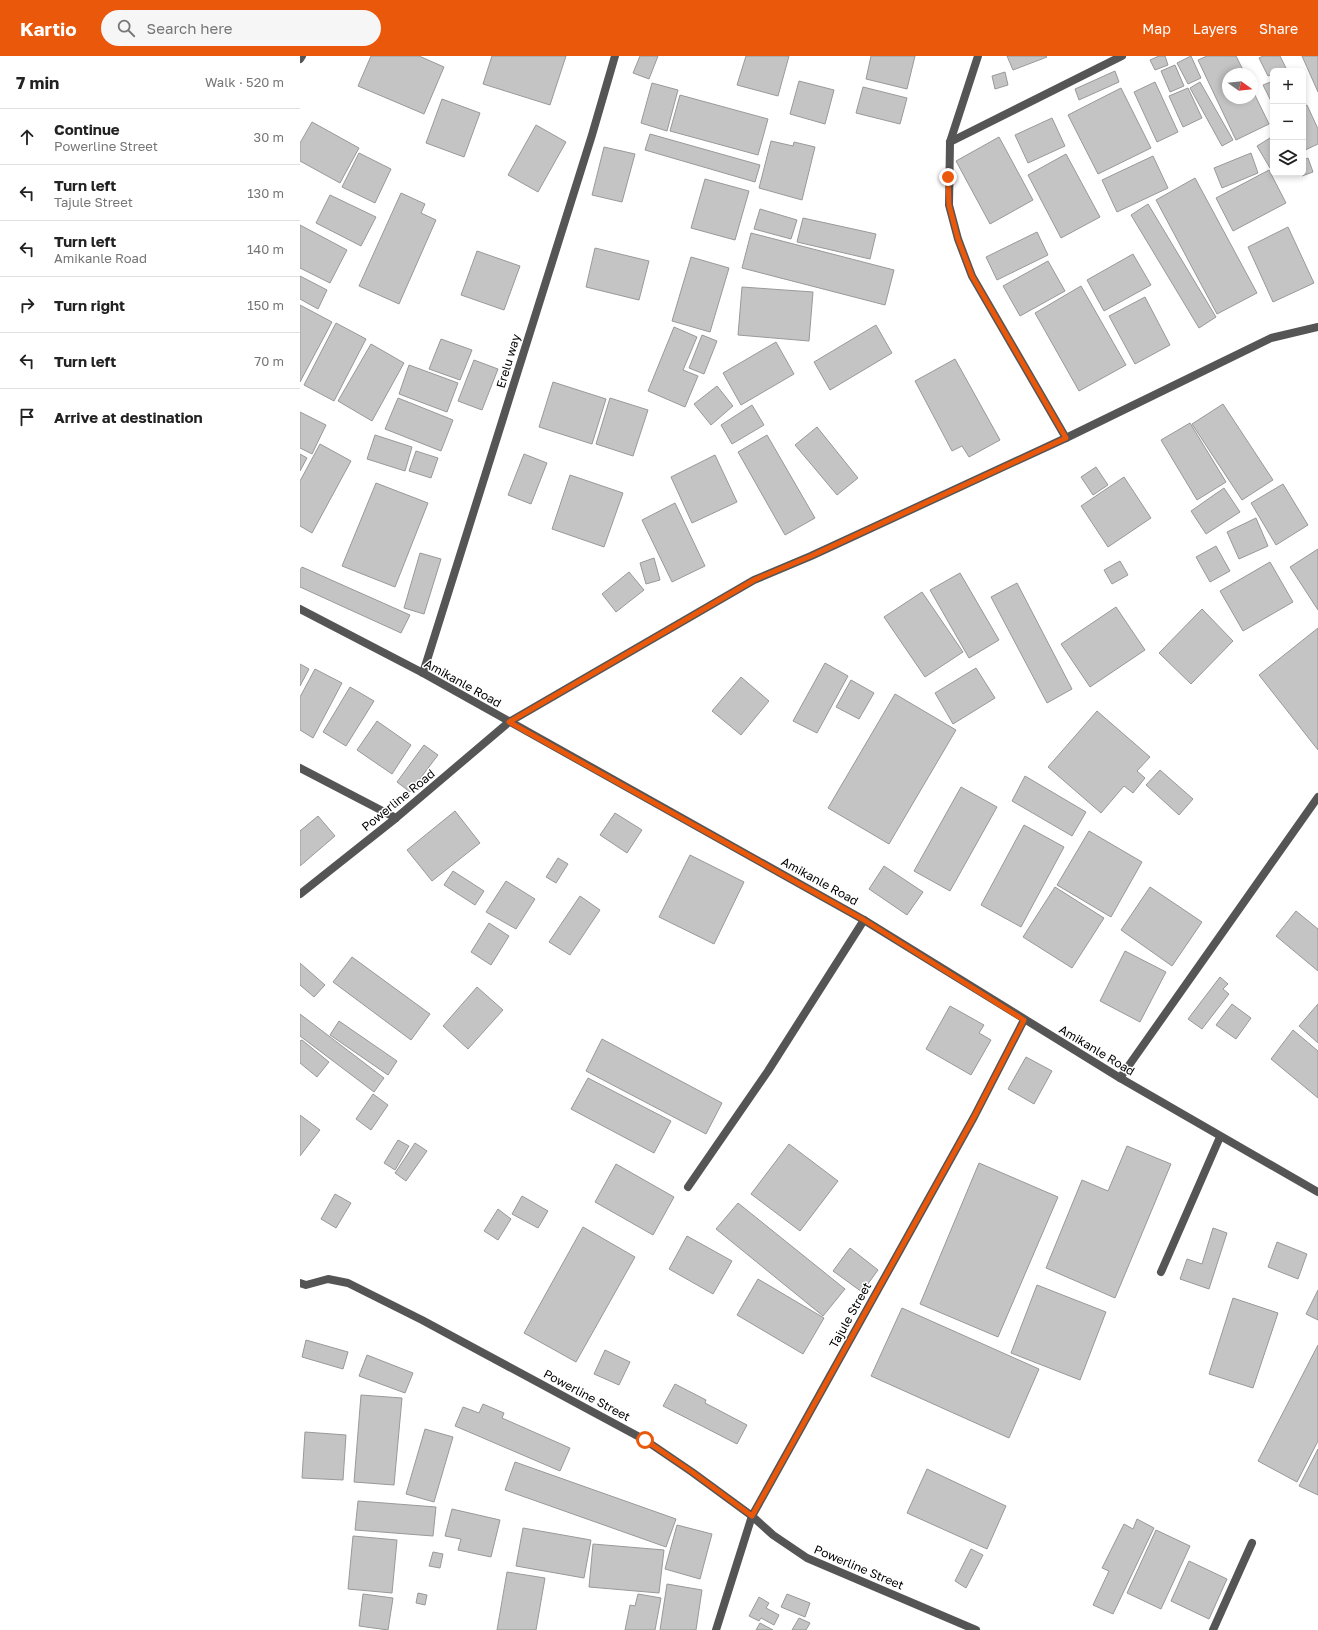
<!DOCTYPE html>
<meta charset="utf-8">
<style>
body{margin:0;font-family:"Golos Text",sans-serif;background:#f6f6f6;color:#222}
.controls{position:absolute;right:12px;top:12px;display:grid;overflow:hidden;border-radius:6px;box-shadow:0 2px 6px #0003}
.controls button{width:36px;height:36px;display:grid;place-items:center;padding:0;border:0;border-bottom:1px solid #e0e0e0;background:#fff;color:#222;font:20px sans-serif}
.compass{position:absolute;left:922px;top:12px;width:36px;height:36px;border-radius:50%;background:#fff;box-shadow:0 2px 6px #0003;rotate:105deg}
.stop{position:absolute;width:12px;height:12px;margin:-9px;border:3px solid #ea580c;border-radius:50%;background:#fff}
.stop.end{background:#ea580c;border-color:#fff;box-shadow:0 1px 4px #0008}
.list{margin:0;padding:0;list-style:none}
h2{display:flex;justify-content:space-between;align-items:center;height:52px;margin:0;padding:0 16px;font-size:17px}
h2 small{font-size:13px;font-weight:400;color:#767676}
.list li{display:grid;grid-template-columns:26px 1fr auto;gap:12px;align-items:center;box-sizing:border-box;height:56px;padding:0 16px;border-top:1px solid #e0e0e0}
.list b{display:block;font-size:15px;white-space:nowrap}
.list p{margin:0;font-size:13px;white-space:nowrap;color:#767676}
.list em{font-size:13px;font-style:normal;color:#767676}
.icon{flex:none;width:22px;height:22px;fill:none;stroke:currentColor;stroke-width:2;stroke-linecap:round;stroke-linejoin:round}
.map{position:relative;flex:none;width:1018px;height:1574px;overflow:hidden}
header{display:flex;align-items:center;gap:24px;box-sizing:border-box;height:56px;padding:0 20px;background:#ea580c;color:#fff}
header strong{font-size:19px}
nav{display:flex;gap:22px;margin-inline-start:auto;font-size:14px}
.search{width:280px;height:36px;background:#f6f6f6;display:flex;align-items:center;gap:10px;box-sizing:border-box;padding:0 14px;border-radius:22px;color:#767676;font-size:15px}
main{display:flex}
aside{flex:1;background:#fff}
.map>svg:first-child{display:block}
.building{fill:#c4c4c4;stroke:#999}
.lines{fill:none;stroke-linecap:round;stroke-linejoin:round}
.service{stroke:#555;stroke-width:8}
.minor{stroke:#555;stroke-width:8}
.tertiary{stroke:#555;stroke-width:8}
.route{stroke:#ea580c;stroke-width:5}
.labels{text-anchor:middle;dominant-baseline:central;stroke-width:3;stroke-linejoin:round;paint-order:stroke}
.street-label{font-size:12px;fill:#000;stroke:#fff}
</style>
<header>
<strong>Kartio</strong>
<div class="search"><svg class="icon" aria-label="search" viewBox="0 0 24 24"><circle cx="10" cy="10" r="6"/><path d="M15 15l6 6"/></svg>Search here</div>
<nav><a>Map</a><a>Layers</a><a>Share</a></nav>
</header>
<main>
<aside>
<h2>7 min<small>Walk · 520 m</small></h2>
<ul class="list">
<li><svg class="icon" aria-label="ahead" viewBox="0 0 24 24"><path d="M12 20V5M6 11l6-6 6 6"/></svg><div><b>Continue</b><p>Powerline Street</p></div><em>30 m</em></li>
<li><svg class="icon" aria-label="left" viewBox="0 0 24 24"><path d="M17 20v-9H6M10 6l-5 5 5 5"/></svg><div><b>Turn left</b><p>Tajule Street</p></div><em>130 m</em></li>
<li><svg class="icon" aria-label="left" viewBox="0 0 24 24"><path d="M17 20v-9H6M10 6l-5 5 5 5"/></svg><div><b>Turn left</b><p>Amikanle Road</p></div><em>140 m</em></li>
<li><svg class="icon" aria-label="right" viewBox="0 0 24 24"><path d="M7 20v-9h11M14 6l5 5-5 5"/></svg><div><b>Turn right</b></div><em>150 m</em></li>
<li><svg class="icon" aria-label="left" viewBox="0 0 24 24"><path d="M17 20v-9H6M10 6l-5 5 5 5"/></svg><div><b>Turn left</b></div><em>70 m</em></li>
<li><svg class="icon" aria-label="arrive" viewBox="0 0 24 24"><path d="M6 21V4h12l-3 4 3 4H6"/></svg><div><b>Arrive at destination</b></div></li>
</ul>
</aside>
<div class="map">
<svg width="1018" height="1574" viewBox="0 0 1018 1574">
<rect width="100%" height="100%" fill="#fff"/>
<g class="building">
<path d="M 71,0 L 119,0 L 144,11 L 124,58 L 58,30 Z"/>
<path d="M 192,0 L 266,0 L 250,49 L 183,28 Z"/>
<path d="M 340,0 L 358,0 L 349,23 L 333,17 Z"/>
<path d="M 446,0 L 489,0 L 478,40 L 437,29 Z"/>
<path d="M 571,0 L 615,0 L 607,33 L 566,23 Z"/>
<path d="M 707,0 L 746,0 L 747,1 L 713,14 Z"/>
<path d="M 859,0 L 865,0 L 868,9 L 855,14 L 850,4 Z"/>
<path d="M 891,0 L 901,22 L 888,28 L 877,7 Z"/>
<path d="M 907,0 L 936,0 L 945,18 L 928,18 L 928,42 L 952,42 L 952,33 L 969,68 L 936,84 L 898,4 Z"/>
<path d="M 963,0 L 980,0 L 986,12 L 979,15 L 973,15 L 973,18 L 968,20 L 959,2 Z"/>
<path d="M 1002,0 L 1018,0 L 1018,36 Z"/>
<path d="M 875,9 L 884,30 L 870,36 L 861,15 Z"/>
<path d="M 815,15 L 819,26 L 779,44 L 775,33 Z"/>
<path d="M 705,16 L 708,29 L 695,33 L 692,20 Z"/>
<path d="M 499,25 L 534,34 L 525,68 L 490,58 Z"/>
<path d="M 973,25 L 973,49 L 963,29 Z"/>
<path d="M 855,26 L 878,76 L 857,86 L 834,36 Z"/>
<path d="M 900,26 L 933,84 L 922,90 L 890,32 Z"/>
<path d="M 352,27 L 378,34 L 367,75 L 341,67 Z"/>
<path d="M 563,31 L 607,42 L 600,68 L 556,57 Z"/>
<path d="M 821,32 L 851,92 L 798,118 L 768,59 Z"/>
<path d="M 888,32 L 902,62 L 883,71 L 869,40 Z"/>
<path d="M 380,39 L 468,63 L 458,99 L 370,75 Z"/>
<path d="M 142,43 L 180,57 L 164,101 L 126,87 Z"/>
<path d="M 1007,49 L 1018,73 L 1018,88 L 1003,95 L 1003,51 Z"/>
<path d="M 752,62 L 765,90 L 728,107 L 715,79 Z"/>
<path d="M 12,66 L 59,92 L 40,127 L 0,105 L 0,87 Z"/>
<path d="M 236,69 L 266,86 L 238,136 L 208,119 Z"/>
<path d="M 350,78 L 460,109 L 455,126 L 345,94 Z"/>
<path d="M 699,81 L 733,144 L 690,168 L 656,105 Z"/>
<path d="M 970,82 L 973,86 L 973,110 L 970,112 L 957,90 Z"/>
<path d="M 471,85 L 493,90 L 494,86 L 515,91 L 502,144 L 459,132 Z"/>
<path d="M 304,91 L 335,98 L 322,146 L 292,139 Z"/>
<path d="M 59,97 L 91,113 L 75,147 L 42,131 Z"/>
<path d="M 951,97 L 958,117 L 922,132 L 914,112 Z"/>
<path d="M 766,98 L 800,161 L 761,182 L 728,119 Z"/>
<path d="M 853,100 L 868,132 L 817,156 L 802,124 Z"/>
<path d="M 1008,102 L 1013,116 L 1002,120 L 1001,117 L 1003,117 L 1003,104 Z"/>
<path d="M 969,114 L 986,147 L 933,175 L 916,142 Z"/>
<path d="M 895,122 L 957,237 L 917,258 L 856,144 Z"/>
<path d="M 405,123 L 449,135 L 435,184 L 391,172 Z"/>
<path d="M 101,137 L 125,148 L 121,157 L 136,164 L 99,248 L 59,230 Z"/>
<path d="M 30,139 L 76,161 L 61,190 L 16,167 Z"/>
<path d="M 848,148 L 916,261 L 899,272 L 831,159 Z"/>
<path d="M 460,153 L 497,164 L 491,183 L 454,173 Z"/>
<path d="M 503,162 L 576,178 L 570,203 L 497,186 Z"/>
<path d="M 0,169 L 47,194 L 30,227 L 0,212 Z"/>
<path d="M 988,171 L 1014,227 L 973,246 L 948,191 Z"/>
<path d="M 737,176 L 748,199 L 697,224 L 686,201 Z"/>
<path d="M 451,177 L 594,214 L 585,249 L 442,212 Z"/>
<path d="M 295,192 L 349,205 L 339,244 L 286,231 Z"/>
<path d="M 177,195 L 220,210 L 204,254 L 161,239 Z"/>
<path d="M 833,198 L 851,229 L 804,255 L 787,224 Z"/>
<path d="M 391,201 L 429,212 L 410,276 L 372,265 Z"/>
<path d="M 748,205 L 765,235 L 720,260 L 703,230 Z"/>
<path d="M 0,220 L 27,234 L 18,253 L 0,243 Z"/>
<path d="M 781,230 L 826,309 L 779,335 L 735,257 Z"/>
<path d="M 442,231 L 513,236 L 509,285 L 438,279 Z"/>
<path d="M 845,241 L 870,289 L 835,308 L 809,260 Z"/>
<path d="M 0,249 L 32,266 L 0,326 Z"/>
<path d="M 36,267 L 66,283 L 34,345 L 4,329 Z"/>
<path d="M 576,269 L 592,297 L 530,334 L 514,306 Z"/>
<path d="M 374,271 L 397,281 L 383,314 L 398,320 L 385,351 L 348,335 Z"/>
<path d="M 402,279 L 417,285 L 404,318 L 389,312 Z"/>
<path d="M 141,283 L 172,294 L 160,324 L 129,313 Z"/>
<path d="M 476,286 L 494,318 L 441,349 L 423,317 Z"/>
<path d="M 71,288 L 104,307 L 72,365 L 38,345 Z"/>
<path d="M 655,303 L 700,384 L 669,401 L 662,390 L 652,395 L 615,325 Z"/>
<path d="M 174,304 L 198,313 L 182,354 L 158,345 Z"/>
<path d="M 109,309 L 158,327 L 147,356 L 99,338 Z"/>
<path d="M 253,326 L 306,343 L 292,388 L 239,371 Z"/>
<path d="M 417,330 L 433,350 L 411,369 L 394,348 Z"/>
<path d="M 98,342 L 153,364 L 141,395 L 85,373 Z"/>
<path d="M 310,342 L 348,354 L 333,400 L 296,388 Z"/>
<path d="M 923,348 L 973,424 L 942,444 L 892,368 Z"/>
<path d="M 452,349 L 464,369 L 432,388 L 421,369 Z"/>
<path d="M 0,356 L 26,369 L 12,398 L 0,392 Z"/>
<path d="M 890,367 L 926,426 L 897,444 L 861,384 Z"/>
<path d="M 517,371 L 558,422 L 537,439 L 495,389 Z"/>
<path d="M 75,379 L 112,391 L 105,415 L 67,403 Z"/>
<path d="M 467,379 L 515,462 L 485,479 L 438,396 Z"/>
<path d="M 20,388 L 51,405 L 12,477 L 0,470 L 0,425 Z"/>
<path d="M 116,395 L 138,402 L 131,422 L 109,415 Z"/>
<path d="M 0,398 L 7,402 L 0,415 Z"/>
<path d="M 224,398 L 247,407 L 231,448 L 208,439 Z"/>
<path d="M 415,399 L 437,446 L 392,467 L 371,421 Z"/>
<path d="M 796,411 L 808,429 L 793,439 L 781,421 Z"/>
<path d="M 270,419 L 323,437 L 304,491 L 252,473 Z"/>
<path d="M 824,421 L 851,462 L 808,491 L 781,450 Z"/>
<path d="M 76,427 L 128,447 L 95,531 L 42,510 Z"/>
<path d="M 983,428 L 1008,469 L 976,489 L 951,447 Z"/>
<path d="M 924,432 L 940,456 L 906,478 L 891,455 Z"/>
<path d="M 375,447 L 405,510 L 372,526 L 342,464 Z"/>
<path d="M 956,462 L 968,490 L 939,503 L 927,476 Z"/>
<path d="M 916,490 L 930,515 L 910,526 L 896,501 Z"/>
<path d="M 1018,493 L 1018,554 L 990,511 Z"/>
<path d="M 120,497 L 141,503 L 124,558 L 104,552 Z"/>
<path d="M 354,502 L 360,524 L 346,528 L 340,507 Z"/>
<path d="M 820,505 L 828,519 L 812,528 L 804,514 Z"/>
<path d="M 970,506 L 993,546 L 943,575 L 920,535 Z"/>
<path d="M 2,511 L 110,559 L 101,577 L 0,531 L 0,514 Z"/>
<path d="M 329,516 L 344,534 L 316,556 L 302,538 Z"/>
<path d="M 660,517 L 699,584 L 669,602 L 630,534 Z"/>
<path d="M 717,527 L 772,633 L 747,647 L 691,541 Z"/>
<path d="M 622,536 L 663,596 L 625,621 L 584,561 Z"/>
<path d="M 816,551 L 845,594 L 790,631 L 761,588 Z"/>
<path d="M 902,553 L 933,585 L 891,628 L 859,597 Z"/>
<path d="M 1018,572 L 1018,694 L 959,619 Z"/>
<path d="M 525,607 L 548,620 L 517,677 L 493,665 Z"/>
<path d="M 0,608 L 9,613 L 0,630 Z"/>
<path d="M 676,612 L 695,642 L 653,668 L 635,637 Z"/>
<path d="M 15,613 L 42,627 L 13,682 L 0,674 L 0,641 Z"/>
<path d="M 441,621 L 469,645 L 441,679 L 412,655 Z"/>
<path d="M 551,624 L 574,637 L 559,663 L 536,651 Z"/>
<path d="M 50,631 L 74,645 L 46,690 L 23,676 Z"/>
<path d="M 595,638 L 656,674 L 589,788 L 528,752 Z"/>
<path d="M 797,655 L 850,701 L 837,715 L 845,722 L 833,737 L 824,730 L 801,757 L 748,711 Z"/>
<path d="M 77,665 L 111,689 L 92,718 L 57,694 Z"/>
<path d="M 124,689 L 138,699 L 110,736 L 97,726 Z"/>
<path d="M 860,714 L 893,743 L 879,759 L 846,729 Z"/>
<path d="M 725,720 L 786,756 L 772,780 L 712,745 Z"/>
<path d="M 661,731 L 697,751 L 650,835 L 614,815 Z"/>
<path d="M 155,755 L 180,787 L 132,825 L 107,794 Z"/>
<path d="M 315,757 L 342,774 L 327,797 L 300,779 Z"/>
<path d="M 18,760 L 35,780 L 0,810 L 0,775 Z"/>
<path d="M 724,769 L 764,791 L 721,871 L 681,849 Z"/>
<path d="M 789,775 L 842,806 L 811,861 L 757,829 Z"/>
<path d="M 390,799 L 444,826 L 414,888 L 359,861 Z"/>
<path d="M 258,802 L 268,808 L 256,827 L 246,821 Z"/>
<path d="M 584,810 L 623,836 L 607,859 L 569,833 Z"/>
<path d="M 153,815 L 184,835 L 175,849 L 144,829 Z"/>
<path d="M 206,825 L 235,843 L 216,873 L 186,856 Z"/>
<path d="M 755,831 L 804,862 L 772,912 L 723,881 Z"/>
<path d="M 850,831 L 902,866 L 872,910 L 821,874 Z"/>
<path d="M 280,840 L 300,854 L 270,899 L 249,886 Z"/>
<path d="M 996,855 L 1018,873 L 1018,915 L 976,880 Z"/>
<path d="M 189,867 L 209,880 L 191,909 L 171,896 Z"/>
<path d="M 825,895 L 866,916 L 840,966 L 800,945 Z"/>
<path d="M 52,901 L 130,958 L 111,984 L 33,926 Z"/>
<path d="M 0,907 L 25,929 L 14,941 L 0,929 Z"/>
<path d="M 920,921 L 928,928 L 923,933 L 929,938 L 902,973 L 888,963 Z"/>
<path d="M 177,931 L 203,954 L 168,993 L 143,970 Z"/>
<path d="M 932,948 L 951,962 L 936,983 L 916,969 Z"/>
<path d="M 1018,948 L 1018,987 L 999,970 Z"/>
<path d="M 650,950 L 684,969 L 679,977 L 691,984 L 671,1019 L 626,993 Z"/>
<path d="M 0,958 L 84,1022 L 74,1036 L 0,980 Z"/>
<path d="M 39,965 L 97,1005 L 88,1019 L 30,979 Z"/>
<path d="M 993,974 L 1018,995 L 1018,1042 L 971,1003 Z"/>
<path d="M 302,983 L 422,1047 L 406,1078 L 286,1015 Z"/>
<path d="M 2,984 L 29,1006 L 17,1021 L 0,1007 L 0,985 Z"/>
<path d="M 726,1001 L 752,1015 L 734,1048 L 708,1033 Z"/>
<path d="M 288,1022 L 371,1065 L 354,1097 L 271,1053 Z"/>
<path d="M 73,1038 L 88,1049 L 71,1074 L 56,1063 Z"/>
<path d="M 0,1059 L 20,1074 L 0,1100 Z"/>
<path d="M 98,1084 L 109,1090 L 95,1114 L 84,1107 Z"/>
<path d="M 115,1087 L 127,1095 L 106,1125 L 95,1117 Z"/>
<path d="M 489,1088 L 538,1125 L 500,1175 L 451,1138 Z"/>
<path d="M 827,1090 L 871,1108 L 815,1242 L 746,1212 L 782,1124 L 808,1135 Z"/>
<path d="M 679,1107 L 758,1141 L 698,1281 L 620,1248 Z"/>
<path d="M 316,1108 L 374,1141 L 353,1179 L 295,1146 Z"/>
<path d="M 35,1138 L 51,1147 L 36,1172 L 21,1163 Z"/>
<path d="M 222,1140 L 248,1155 L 238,1172 L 212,1158 Z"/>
<path d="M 438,1147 L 545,1233 L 523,1260 L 416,1173 Z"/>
<path d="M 198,1153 L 211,1163 L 198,1184 L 184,1175 Z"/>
<path d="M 283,1171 L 335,1201 L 276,1306 L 224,1277 Z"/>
<path d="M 913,1172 L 927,1177 L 909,1233 L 880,1223 L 887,1203 L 902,1208 Z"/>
<path d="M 387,1180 L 432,1205 L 413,1238 L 369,1213 Z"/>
<path d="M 977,1186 L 1007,1198 L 998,1223 L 968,1211 Z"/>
<path d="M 550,1192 L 578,1214 L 562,1236 L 533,1215 Z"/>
<path d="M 458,1223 L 524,1262 L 503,1298 L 437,1259 Z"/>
<path d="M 737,1229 L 806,1256 L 780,1324 L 711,1297 Z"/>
<path d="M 1018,1234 L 1018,1264 L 1006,1258 Z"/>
<path d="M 933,1242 L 978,1257 L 953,1332 L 909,1318 Z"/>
<path d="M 602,1252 L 739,1313 L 709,1382 L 571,1320 Z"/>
<path d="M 6,1284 L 48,1296 L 43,1313 L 2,1301 Z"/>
<path d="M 1018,1289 L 1018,1385 L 997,1426 L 958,1405 Z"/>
<path d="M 305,1294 L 330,1306 L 319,1329 L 294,1318 Z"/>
<path d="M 67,1299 L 113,1317 L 105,1337 L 59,1320 Z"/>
<path d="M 375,1328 L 406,1344 L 405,1347 L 447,1369 L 437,1388 L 363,1350 Z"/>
<path d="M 61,1339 L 102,1342 L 94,1429 L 54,1426 Z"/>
<path d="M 183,1348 L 204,1357 L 202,1362 L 270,1392 L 260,1415 L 155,1370 L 163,1351 L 179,1357 Z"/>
<path d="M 125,1373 L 153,1381 L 134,1446 L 106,1438 Z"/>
<path d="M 5,1376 L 46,1379 L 43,1424 L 2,1422 Z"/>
<path d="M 1018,1393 L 1018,1439 L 999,1430 Z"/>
<path d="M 215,1406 L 376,1463 L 366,1491 L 205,1434 Z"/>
<path d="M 627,1413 L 706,1450 L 687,1493 L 607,1457 Z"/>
<path d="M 58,1445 L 136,1451 L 133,1480 L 55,1474 Z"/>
<path d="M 152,1453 L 200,1464 L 191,1501 L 158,1494 L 161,1483 L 145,1480 Z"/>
<path d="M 837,1463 L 854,1472 L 813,1558 L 793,1549 L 809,1515 L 802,1512 L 824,1468 L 833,1473 Z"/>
<path d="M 377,1469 L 412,1478 L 400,1523 L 365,1513 Z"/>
<path d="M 223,1472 L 291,1484 L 284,1522 L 216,1510 Z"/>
<path d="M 856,1474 L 890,1490 L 861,1553 L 827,1537 Z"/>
<path d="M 53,1480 L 97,1484 L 92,1537 L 48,1533 Z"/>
<path d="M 293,1488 L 364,1494 L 359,1537 L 289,1531 Z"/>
<path d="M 671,1493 L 683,1499 L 666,1532 L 655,1525 Z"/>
<path d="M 133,1496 L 143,1498 L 140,1512 L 129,1510 Z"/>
<path d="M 889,1505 L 927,1523 L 909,1563 L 871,1545 Z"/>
<path d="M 207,1516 L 245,1522 L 236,1574 L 197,1574 Z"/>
<path d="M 367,1528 L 402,1534 L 396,1574 L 360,1574 Z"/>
<path d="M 118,1537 L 127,1539 L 125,1549 L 116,1547 Z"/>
<path d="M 63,1538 L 93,1542 L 88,1574 L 59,1570 Z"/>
<path d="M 338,1538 L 361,1542 L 355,1574 L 325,1574 L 330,1549 L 335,1550 Z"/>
<path d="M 487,1538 L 510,1547 L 505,1561 L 481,1551 Z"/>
<path d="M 459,1541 L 469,1547 L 466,1552 L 479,1559 L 474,1569 L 461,1562 L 459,1565 L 449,1560 Z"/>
<path d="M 499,1562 L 510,1567 L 506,1574 L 492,1574 Z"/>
<path d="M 460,1567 L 473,1574 L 456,1574 Z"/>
</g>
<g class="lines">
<path class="service" d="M 861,1216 L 920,1081"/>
<g class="minor">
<path d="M 678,0 L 650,86 L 649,149 L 658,183 L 672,220 L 766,382"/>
<path d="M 0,3 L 2,0"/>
<path d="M 650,86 L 822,0"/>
<path d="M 123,617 L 292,79 L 315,0"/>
<path d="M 0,712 L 96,762"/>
<path d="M 0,838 L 96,762 L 209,666 L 454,524 L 511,500 L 766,382 L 971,282 L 1018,271"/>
<path d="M 820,1022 L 1018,741"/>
<path d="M 388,1131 L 468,1015 L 564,864"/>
<path d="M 0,1227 L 6,1229 L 28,1223 L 48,1227 L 122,1264 L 345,1384 L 392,1416 L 452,1460 L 473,1479 L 507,1502 L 676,1574"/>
<path d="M 416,1574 L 452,1460 L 674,1061 L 724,964"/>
<path d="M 913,1574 L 952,1487"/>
</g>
<path class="tertiary" d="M 0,553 L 123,617 L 564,864 L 820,1022 L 1018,1136"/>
</g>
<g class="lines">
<path class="route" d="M 345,1384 L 392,1416 L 452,1460 L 674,1061 L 724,964 L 564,864 L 209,666 L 454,524 L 511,500 L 766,382 L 672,220 L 658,183 L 649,149 L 648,121"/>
</g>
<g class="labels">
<g class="street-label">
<text transform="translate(208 305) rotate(-73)">Erelu way</text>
<text transform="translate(163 627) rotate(29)">Amikanle Road</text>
<text transform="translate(98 744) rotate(-39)">Powerline Road</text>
<text transform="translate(520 825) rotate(29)">Amikanle Road</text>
<text transform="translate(797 994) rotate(31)">Amikanle Road</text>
<text transform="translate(550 1259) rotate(-61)">Tajule Street</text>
<text transform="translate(287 1339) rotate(28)">Powerline Street</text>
<text transform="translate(559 1511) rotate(23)">Powerline Street</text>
</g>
</g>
</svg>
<div class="controls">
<button>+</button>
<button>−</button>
<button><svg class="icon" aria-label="layers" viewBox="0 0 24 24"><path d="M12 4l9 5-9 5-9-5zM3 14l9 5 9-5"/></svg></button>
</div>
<svg class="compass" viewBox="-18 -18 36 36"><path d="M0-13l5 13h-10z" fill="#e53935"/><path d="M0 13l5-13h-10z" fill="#767676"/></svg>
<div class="stop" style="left:345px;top:1384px"></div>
<div class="stop end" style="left:648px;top:121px"></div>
</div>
</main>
